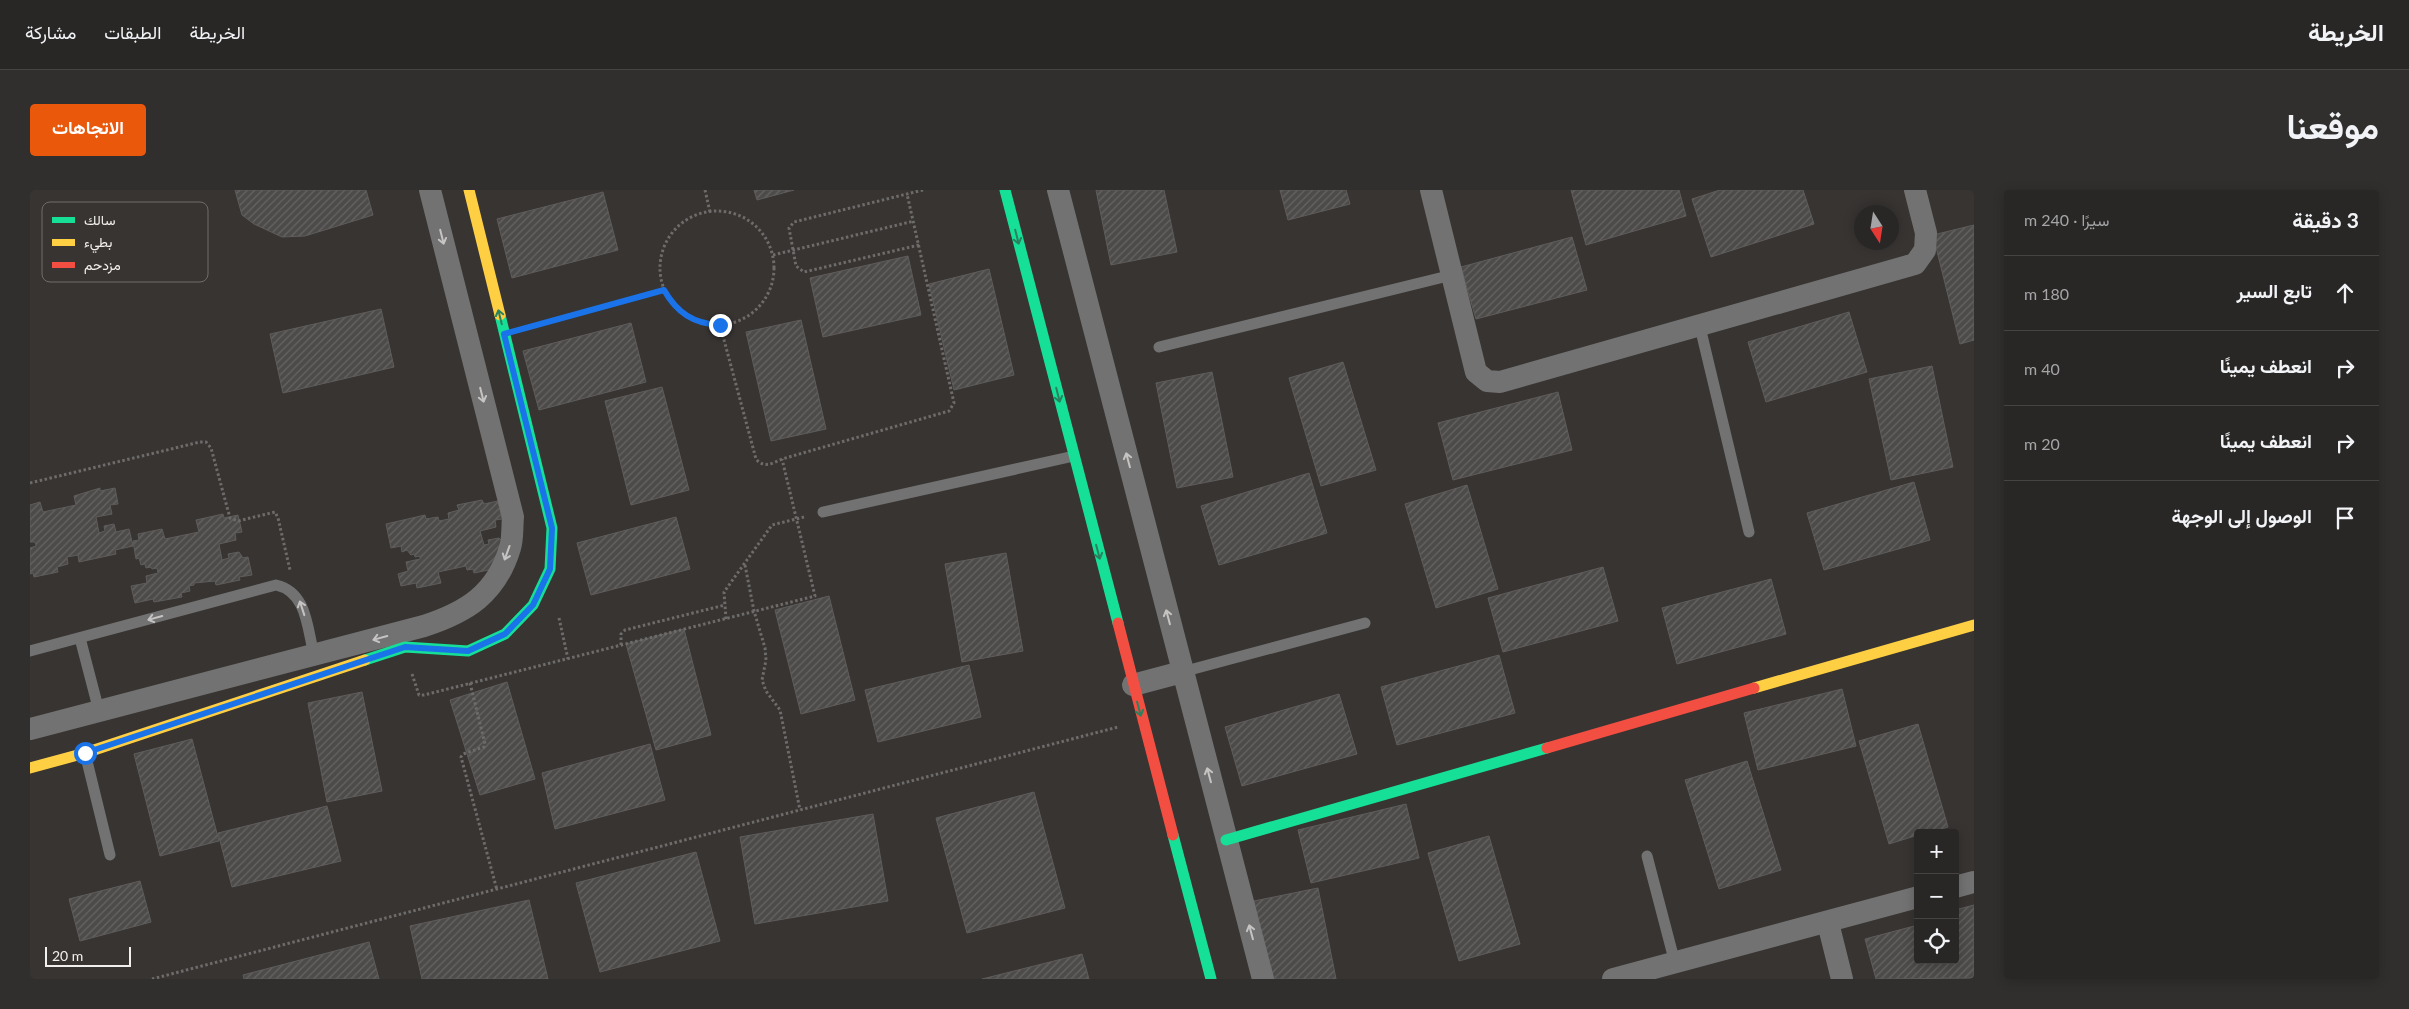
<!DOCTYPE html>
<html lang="ar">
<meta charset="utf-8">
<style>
body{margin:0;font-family:Lato,Vazirmatn,sans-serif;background:#312f2e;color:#f1f3f6;direction:rtl}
.controls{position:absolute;right:15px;bottom:15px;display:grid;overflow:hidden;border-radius:5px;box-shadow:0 2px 12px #0003}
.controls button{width:45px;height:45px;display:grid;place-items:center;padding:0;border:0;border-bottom:1px solid #454443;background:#292726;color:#f1f3f6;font:25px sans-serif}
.compass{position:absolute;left:1824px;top:15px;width:45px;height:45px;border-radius:50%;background:#292726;box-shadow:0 2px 12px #0003;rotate:168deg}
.scale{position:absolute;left:15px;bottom:12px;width:86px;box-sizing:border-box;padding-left:5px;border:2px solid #f2f0ee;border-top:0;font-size:14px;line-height:18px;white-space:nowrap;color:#f2f0ee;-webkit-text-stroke:4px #383431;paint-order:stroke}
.stop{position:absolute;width:15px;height:15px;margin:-11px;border:4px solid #1a73e8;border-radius:50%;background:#fff}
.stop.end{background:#1a73e8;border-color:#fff;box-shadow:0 1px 5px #0008}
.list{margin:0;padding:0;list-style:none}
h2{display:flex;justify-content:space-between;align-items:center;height:65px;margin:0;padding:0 20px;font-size:21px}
h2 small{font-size:16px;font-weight:400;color:#a5a5a7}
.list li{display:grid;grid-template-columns:32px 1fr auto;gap:15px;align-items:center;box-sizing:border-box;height:75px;padding:0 20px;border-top:1px solid #454443}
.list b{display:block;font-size:19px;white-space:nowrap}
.list em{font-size:16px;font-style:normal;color:#a5a5a7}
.icon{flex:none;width:28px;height:28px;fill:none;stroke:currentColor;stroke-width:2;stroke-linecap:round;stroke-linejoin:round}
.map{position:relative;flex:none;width:1944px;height:789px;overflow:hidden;direction:ltr;border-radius:5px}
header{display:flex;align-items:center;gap:30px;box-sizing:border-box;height:70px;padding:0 25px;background:#292726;border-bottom:1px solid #454443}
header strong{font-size:24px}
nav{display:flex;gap:28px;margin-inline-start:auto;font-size:18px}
.intro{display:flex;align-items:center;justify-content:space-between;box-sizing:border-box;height:120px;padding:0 30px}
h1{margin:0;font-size:35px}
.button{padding:12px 22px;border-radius:5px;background:#ea580c;color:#fff;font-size:18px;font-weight:700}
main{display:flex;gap:30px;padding:0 30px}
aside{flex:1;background:#292726;border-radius:5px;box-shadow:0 2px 12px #0003}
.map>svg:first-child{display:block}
.building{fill:url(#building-hatch);stroke:#5f5c5c}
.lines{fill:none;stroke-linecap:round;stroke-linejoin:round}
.path{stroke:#6e6c6b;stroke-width:3;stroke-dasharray:2.5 2.5;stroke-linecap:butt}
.lane{stroke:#737272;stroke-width:11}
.street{stroke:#737272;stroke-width:22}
.fast{stroke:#16e098;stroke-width:11}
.slow{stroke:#ffcf43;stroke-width:11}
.jam{stroke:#f24e42;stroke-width:11}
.oneway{stroke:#c6c4c3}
.oneway2{stroke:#29815f}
.route{stroke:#1a73e8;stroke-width:6}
.key{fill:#383431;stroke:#706c6a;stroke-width:1}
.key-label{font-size:14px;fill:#f2f0ee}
</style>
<header>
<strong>الخريطة</strong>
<nav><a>الخريطة</a><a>الطبقات</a><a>مشاركة</a></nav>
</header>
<div class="intro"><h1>موقعنا</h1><a class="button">الاتجاهات</a></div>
<main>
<aside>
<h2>3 دقيقة<small>سيرًا · 240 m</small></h2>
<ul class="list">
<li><svg class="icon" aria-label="ahead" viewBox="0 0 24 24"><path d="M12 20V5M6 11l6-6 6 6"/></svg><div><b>تابع السير</b></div><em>180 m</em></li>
<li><svg class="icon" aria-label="right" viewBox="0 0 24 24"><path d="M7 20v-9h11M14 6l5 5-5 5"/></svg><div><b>انعطف يمينًا</b></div><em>40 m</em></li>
<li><svg class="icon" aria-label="right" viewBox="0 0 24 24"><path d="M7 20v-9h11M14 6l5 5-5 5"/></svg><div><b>انعطف يمينًا</b></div><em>20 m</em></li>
<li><svg class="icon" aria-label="arrive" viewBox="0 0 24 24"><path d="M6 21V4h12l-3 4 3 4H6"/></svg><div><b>الوصول إلى الوجهة</b></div></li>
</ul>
</aside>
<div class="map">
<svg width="1944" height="789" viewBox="0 0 1944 789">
<defs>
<pattern id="building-hatch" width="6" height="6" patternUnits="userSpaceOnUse" patternTransform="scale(1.25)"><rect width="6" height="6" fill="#4d4b4a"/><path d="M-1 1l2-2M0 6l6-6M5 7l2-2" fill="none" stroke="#676564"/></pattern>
</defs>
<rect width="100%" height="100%" fill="#373432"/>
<g class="building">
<path d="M 205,0 L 336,0 L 343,25 L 275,46 L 252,47 L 224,34 L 212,25 Z"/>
<path d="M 724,0 L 764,0 L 727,10 Z"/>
<path d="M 1066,0 L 1134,0 L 1147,62 L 1081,75 Z"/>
<path d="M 1250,0 L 1316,0 L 1320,14 L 1258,30 Z"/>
<path d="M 1541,0 L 1649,0 L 1656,26 L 1556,55 Z"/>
<path d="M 1690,0 L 1773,0 L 1784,34 L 1681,67 L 1662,9 Z"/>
<path d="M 573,2 L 588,60 L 482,88 L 467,29 Z"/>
<path d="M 1944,35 L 1944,150 L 1930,154 L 1903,45 Z"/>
<path d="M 1542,47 L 1557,100 L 1446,129 L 1431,77 Z"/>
<path d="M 878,66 L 891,125 L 793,147 L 780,88 Z"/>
<path d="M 959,79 L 984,185 L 924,200 L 899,94 Z"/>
<path d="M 351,119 L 364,177 L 253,203 L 240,144 Z"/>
<path d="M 1819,122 L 1837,182 L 1736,212 L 1718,152 Z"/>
<path d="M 771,130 L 796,239 L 741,251 L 716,142 Z"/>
<path d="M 601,133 L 616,192 L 509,220 L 493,161 Z"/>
<path d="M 1313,172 L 1346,280 L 1291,296 L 1259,188 Z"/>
<path d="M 1902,176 L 1923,277 L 1861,290 L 1839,189 Z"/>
<path d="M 1182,182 L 1203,287 L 1147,298 L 1126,193 Z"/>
<path d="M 632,197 L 659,300 L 601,315 L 575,211 Z"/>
<path d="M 1528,202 L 1542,260 L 1423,290 L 1408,233 Z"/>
<path d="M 1279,283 L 1297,343 L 1189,375 L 1171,316 Z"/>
<path d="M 1884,292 L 1900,350 L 1794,380 L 1777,323 Z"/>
<path d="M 1437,295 L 1468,399 L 1406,418 L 1375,314 Z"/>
<path d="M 70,298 L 70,301 L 85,298 L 88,314 L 80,315 L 82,324 L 66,327 L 69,343 L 75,341 L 74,336 L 84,334 L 86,342 L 99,339 L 103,356 L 85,360 L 86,364 L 49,372 L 48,365 L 37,367 L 38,374 L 27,377 L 28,382 L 4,387 L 3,383 L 0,384 L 0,358 L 6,356 L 5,352 L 0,352 L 0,315 L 10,312 L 13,322 L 46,315 L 44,306 Z"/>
<path d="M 452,310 L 454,314 L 468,311 L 472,329 L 465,330 L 466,337 L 450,341 L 454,355 L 459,354 L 458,350 L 469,348 L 472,351 L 473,377 L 444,383 L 443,379 L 437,380 L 436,376 L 408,382 L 411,393 L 387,398 L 386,393 L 371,396 L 368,384 L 378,381 L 376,372 L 390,369 L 390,366 L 385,367 L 384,364 L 381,365 L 377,360 L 372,362 L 371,356 L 361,358 L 356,334 L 395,325 L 396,329 L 408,327 L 409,331 L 419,329 L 418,323 L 429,320 L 427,315 Z"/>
<path d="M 193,324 L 194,328 L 208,325 L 212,342 L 205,343 L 206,350 L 189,354 L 192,370 L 199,368 L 198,364 L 209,362 L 213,368 L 218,367 L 222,385 L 209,387 L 210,390 L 186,395 L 185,391 L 164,393 L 164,395 L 159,396 L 160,401 L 151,403 L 152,407 L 124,412 L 123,409 L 105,413 L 101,396 L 117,393 L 116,386 L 128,383 L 127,378 L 122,379 L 121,377 L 116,378 L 115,374 L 111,375 L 109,368 L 106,369 L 103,351 L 109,350 L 108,344 L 132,339 L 135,349 L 169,342 L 166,330 Z"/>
<path d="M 646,327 L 660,379 L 561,405 L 547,353 Z"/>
<path d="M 976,363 L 993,461 L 932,472 L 915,374 Z"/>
<path d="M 1573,377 L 1588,431 L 1473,462 L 1458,408 Z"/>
<path d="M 1741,389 L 1756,444 L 1647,474 L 1632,418 Z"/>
<path d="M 799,406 L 825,510 L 771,524 L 745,420 Z"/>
<path d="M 654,439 L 681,545 L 626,560 L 596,454 Z"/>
<path d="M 1469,465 L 1485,523 L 1367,555 L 1351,497 Z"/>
<path d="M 939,475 L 951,527 L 848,552 L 835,500 Z"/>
<path d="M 477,492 L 505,589 L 450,605 L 420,510 Z"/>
<path d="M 1812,499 L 1826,556 L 1728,580 L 1714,523 Z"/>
<path d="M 332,502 L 352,601 L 297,612 L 278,513 Z"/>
<path d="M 1309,504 L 1327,564 L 1212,596 L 1195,537 Z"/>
<path d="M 1888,534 L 1918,637 L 1897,643 L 1888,643 L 1888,645 L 1859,654 L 1829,551 Z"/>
<path d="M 162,549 L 189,651 L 130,666 L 104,564 Z"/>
<path d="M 620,554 L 635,610 L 525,639 L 512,583 Z"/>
<path d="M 1717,571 L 1751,680 L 1689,699 L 1655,590 Z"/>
<path d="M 1004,602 L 1035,718 L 937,743 L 906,628 Z"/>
<path d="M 1376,614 L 1389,668 L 1281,693 L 1268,640 Z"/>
<path d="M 297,616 L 311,671 L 202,697 L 188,643 Z"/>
<path d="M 843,624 L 858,711 L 725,734 L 710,647 Z"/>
<path d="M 1459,646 L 1490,754 L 1429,771 L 1398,663 Z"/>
<path d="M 666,662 L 690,751 L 570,782 L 546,693 Z"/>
<path d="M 110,691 L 121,732 L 50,751 L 39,709 Z"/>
<path d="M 1288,698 L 1306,789 L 1240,789 L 1224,711 Z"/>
<path d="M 499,710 L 518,789 L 392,789 L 380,736 Z"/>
<path d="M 1944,715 L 1944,788 L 1846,789 L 1835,749 L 1888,735 L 1888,770 L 1925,770 L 1925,720 Z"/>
<path d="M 339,752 L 349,789 L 214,789 L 213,785 Z"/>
<path d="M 1052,764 L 1059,789 L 952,789 Z"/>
</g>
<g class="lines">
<g class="path">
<path d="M 675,0 L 680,22"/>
<circle cx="687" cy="78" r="57"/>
<path d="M 889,55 L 774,82 L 766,76 L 759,38 L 764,32 L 893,0"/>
<path d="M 743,65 L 884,31"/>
<path d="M 690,135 L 726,269 C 734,279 743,273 752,269 L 919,221 L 924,213 L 877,4"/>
<path d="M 502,137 L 634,100"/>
<path d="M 0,293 L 170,252 L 176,252 L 181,258 L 200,328 L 208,331 L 245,322 L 248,328 L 260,380"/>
<path d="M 715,375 L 724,421 L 735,458 L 736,470 L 732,490 L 736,501 L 750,520 L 770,620"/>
<path d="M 529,428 L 538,469"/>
<path d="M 696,429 L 694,402 L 742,335 L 774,327"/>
<path d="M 591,455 L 591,444 L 595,440 L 695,415"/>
<path d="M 382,484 L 389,505 L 394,505 L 785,406 L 752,269"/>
<path d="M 440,493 L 455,554 L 454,557 L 433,564 L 431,567 L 467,700"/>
<path d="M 122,789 L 1088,537"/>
</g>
<g class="lane">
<path d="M 1670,137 L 1719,342"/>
<path d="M 1129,157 L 1422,85"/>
<path d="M 793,322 L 1044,266"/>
<path d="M 50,448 L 69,521"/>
<path d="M 0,461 L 246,395 C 277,402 277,437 284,465"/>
<path d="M 1152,482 L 1335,433"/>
<path d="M 55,563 L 80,665"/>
<path d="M 1617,666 L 1645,773"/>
</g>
<g class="street">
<path d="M 1028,0 L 1233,789"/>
<path d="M 1401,0 L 1446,182 L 1457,191 L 1470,192 L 1885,74 L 1895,60 L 1896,43 L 1885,0"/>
<path d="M 1103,495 L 1152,482"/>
<path d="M 0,539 L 394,436 C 437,422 466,404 480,358 C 483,349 482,337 483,327 L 400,0"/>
<path d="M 1925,697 L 1944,692"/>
<path d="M 1798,733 L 1812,789"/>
<path d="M 1583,789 L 1888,707"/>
</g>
<g class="fast">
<path d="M 975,0 L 1088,433"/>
<path d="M 335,470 L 375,457 L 438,461 L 475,444 L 503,415 L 520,379 L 522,338 L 470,125"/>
<path d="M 1143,645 L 1181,789"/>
<path d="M 1196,650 L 1517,558"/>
</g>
<g class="slow">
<path d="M 439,0 L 470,125"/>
<path d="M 1724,498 L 1944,435"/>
<path d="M 0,578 L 55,563 L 335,470"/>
</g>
<g class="jam">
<path d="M 1088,433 L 1143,645"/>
<path d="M 1517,558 L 1724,498"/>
</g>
</g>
<defs><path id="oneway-shaft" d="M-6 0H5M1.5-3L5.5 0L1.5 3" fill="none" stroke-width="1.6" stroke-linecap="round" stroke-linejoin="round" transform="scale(1.25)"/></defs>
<g class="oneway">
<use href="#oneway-shaft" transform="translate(412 47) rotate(76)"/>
<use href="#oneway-shaft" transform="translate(452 205) rotate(76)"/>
<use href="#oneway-shaft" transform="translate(1098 270) rotate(-105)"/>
<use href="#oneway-shaft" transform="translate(477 363) rotate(110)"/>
<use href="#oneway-shaft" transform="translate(272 418) rotate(-108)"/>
<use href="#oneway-shaft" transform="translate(1138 427) rotate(-105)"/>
<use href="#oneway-shaft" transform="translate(125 428) rotate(165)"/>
<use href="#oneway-shaft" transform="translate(350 448) rotate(165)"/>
<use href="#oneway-shaft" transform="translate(1179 585) rotate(-105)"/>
<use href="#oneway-shaft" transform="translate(1221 742) rotate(-105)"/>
</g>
<g class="oneway2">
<use href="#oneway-shaft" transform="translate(987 47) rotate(76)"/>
<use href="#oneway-shaft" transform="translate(470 127) rotate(-104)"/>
<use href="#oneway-shaft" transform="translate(1028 205) rotate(76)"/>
<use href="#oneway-shaft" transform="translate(1068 362) rotate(75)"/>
<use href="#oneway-shaft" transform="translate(1109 519) rotate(75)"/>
</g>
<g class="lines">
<path class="route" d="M 55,563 L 375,457 L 438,461 L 475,444 L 503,415 L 520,379 L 522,338 L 474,144 L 634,100 C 647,123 664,134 690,135"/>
</g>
<rect x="12" y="12" width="166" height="80" rx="8" class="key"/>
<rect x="22" y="27" width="23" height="6" fill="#16e098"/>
<rect x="22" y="49" width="23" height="7" fill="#ffcf43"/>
<rect x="22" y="72" width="23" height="6" fill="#f24e42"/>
<g class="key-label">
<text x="54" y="35">سالك</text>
<text x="54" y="57">بطيء</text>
<text x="54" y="80">مزدحم</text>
</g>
</svg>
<div class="controls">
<button>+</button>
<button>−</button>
<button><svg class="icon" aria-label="locate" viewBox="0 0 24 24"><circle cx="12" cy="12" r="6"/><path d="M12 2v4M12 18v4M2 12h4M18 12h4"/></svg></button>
</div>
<svg class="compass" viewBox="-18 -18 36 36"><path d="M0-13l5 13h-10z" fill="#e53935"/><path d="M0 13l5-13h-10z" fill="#a5a5a7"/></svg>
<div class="scale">20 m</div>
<div class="stop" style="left:55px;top:563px"></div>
<div class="stop end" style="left:690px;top:135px"></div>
</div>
</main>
